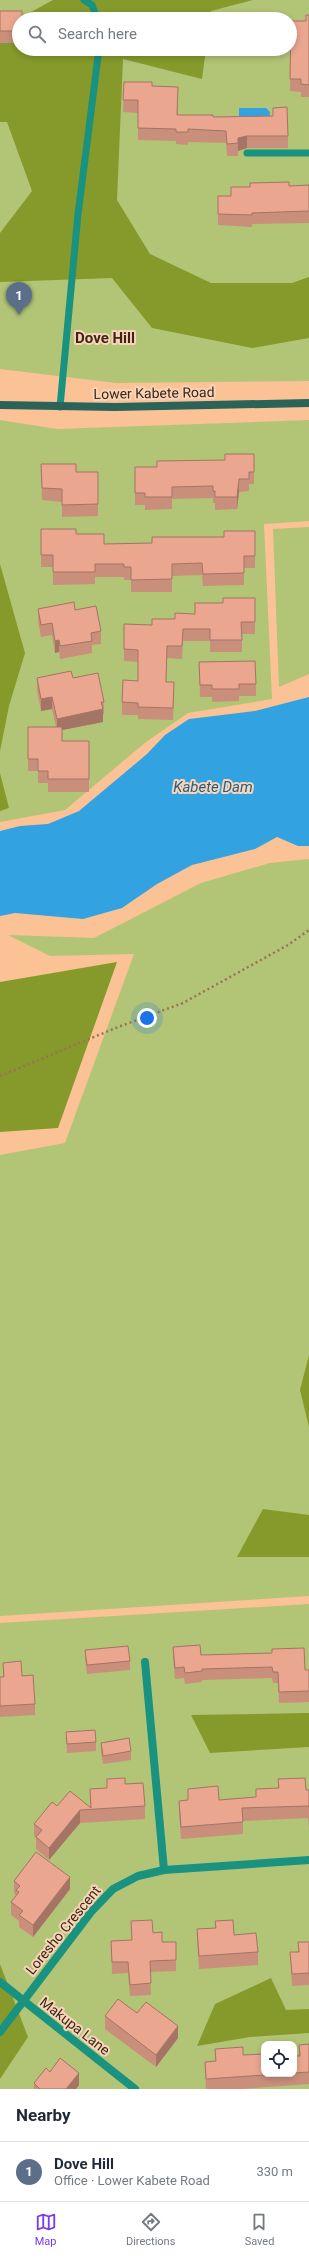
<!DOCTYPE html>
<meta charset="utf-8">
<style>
body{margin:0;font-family:Roboto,sans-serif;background:#f6f6f7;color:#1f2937}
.controls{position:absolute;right:12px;bottom:12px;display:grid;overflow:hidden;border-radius:8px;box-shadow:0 2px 6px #0003}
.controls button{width:36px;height:36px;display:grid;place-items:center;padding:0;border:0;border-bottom:1px solid #e0e1e3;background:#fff;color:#1f2937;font:20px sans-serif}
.you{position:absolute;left:147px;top:1018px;width:14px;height:14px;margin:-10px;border:3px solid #fff;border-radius:50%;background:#1a73e8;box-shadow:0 0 0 6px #1a73e833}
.badge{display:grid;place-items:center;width:26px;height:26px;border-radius:50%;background:#7c3aed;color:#fff;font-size:13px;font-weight:700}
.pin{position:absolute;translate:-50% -33px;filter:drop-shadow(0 1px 2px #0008)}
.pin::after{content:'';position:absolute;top:21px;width:14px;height:12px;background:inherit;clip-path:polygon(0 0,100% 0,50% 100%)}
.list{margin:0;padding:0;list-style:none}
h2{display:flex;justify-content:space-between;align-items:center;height:52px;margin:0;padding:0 16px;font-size:17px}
h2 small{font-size:13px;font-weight:400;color:#747a83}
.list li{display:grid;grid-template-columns:26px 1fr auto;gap:12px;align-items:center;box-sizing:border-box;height:60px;padding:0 16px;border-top:1px solid #e0e1e3}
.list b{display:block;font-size:15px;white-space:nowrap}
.list p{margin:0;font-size:13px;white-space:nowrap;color:#747a83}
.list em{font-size:13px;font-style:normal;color:#747a83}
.icon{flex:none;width:22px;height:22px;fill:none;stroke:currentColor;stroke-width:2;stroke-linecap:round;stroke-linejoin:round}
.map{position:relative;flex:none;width:309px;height:2089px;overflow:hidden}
.search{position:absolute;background:#fff;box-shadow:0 2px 6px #0003;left:12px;right:12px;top:12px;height:44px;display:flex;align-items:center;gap:10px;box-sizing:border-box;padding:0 14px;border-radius:22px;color:#747a83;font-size:15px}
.sheet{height:112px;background:#fff}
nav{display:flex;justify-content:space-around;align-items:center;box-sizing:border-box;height:56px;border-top:1px solid #e0e1e3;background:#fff;font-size:11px;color:#747a83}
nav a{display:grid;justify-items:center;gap:2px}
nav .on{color:#7c3aed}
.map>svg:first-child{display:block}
.green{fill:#b2c476;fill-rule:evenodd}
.forest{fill:#869a2c}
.water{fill:#33a2e1}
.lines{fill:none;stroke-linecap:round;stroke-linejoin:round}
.path{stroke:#9a7353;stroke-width:2.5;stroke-dasharray:2 3;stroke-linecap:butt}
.service{stroke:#19927f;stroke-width:7}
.minor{stroke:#19927f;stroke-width:8}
.secondary{stroke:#2b6358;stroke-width:8}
.wall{fill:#c98f7b}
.shaded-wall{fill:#a47464}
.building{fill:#eaa68f;stroke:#a47464}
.labels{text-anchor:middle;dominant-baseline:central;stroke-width:4;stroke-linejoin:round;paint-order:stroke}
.street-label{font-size:14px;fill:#3c2614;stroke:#f8d5ba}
.neighbourhood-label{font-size:15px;font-weight:bold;fill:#3c2614;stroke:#f8d5ba}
.water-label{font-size:15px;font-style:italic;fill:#275e7f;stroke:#f8d5ba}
</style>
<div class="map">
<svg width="309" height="2089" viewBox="0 0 309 2089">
<rect width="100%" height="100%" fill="#fbc295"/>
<g class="green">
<path d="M 0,0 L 309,0 L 309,381 L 116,383 L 0,369 ZM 19,19 L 290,19 L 290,49 L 19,49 Z"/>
<path d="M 0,420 L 57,429 L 309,420 L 309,521 L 264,524 L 272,699 L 188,713 L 146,742 L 65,810 L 0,822 Z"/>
<path d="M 309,527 L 309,674 L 279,687 L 273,529 Z"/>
<path d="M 309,859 L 309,1596 L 0,1616 L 0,1155 L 65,1143 L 134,954 L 50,956 L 8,935 L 94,938 L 201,883 L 270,863 Z"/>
<path d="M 309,1604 L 309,2089 L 0,2089 L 0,1623 ZM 264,2044 L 294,2044 L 294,2074 L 264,2074 Z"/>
</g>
<g class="forest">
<path d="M 53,0 L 253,0 L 211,11 L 210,19 L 19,19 L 19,49 L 206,49 L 202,79 L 123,59 L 117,200 L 150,254 L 211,283 L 292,283 L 309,277 L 309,338 L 252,348 L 152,328 L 112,278 L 0,282 L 0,233 L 32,191 L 7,122 L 0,122 L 0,29 Z"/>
<path d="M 0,564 L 25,653 L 9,706 L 0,751 Z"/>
<path d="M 0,773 L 9,808 L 0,811 Z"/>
<path d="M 117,962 L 58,1128 L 0,1132 L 0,982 Z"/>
<path d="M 309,1355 L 309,1427 L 300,1390 Z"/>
<path d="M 263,1509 L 309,1515 L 309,1557 L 237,1557 Z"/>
<path d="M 309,1713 L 309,1747 L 210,1753 L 191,1715 Z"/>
<path d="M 0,1964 L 28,2037 L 0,2079 Z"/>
<path d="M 271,1978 L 286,2010 L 309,2009 L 309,2033 L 250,2037 L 197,2046 L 215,2004 Z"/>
</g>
<g class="water">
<path d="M 239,108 L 266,108 L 270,112 L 269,122 L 239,123 Z"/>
<path d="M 309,697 L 309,846 L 298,846 L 277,837 L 255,849 L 192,865 L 157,884 L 122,908 L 83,919 L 15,913 L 0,916 L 0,831 L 20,826 L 48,824 L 79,811 L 147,754 L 165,735 L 189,719 L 255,711 Z"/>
</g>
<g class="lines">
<path class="path" d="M 0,1076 L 118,1027 L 183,1003 L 288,945 L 309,930"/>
<g class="service">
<path d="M 84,0 L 92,5 L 97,19"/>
<path d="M 247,153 L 309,153"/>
<path d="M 60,407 L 78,214 L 99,49"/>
</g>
<g class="minor">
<path d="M 145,1662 L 164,1870"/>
<path d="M 0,1982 L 135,2089"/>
<path d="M 0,2032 L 91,1912 L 113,1889 L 138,1876 L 164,1870 L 309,1860"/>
</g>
<path class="secondary" d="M 0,405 L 115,407 L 309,403"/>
</g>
<g class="wall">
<path d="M 0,11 L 19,19 L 19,43 L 0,43 Z"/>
<path d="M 309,15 L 309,97 L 301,97 L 301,92 L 290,91 L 291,21 L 306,21 Z"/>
<path d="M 124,82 L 152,86 L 178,87 L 178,115 L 213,117 L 288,136 L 288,148 L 247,148 L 238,151 L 238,156 L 227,156 L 226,143 L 188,142 L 188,145 L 176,144 L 176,141 L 138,140 L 138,113 L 123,112 Z"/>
<path d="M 309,185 L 309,223 L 252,224 L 252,227 L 218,225 L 218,196 L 231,196 L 289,186 Z"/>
<path d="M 254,454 L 254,484 L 249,484 L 249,491 L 239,492 L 237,509 L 215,510 L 215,503 L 213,503 L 213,498 L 172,499 L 172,509 L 145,510 L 145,505 L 135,505 L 135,467 L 157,467 L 225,460 Z"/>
<path d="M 41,464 L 76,472 L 98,472 L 98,516 L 62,517 L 62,502 L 42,500 Z"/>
<path d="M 41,529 L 76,534 L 104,544 L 152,543 L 224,537 L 255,531 L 255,568 L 244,568 L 244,585 L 203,586 L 202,575 L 172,576 L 172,592 L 131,592 L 131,580 L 124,580 L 124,577 L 95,577 L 95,584 L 53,585 L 53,567 L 41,567 Z"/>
<path d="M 255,598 L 255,634 L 242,634 L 242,652 L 210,652 L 210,641 L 183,641 L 182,659 L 167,658 L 166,682 L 174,694 L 173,720 L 138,719 L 138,715 L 122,715 L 122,702 L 138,681 L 138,662 L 124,661 L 124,649 L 152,625 L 175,619 L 195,614 L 223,603 Z"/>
<path d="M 38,609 L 75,610 L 101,631 L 101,644 L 92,645 L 92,653 L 60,659 L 59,652 L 55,653 L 52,635 L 41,637 L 38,621 Z"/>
<path d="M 199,662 L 256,684 L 256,696 L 239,696 L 239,701 L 212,702 L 212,697 L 200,697 Z"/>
<path d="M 37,678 L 73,678 L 104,702 L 104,714 L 103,714 L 103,722 L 62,730 L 62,741 L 89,741 L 89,792 L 48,792 L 48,783 L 38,783 L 38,771 L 28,771 L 28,727 L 56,727 L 52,709 L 41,711 L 37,690 Z"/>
<path d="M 173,1647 L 201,1655 L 305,1670 L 309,1670 L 309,1702 L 279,1703 L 278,1683 L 273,1683 L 272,1678 L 202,1680 L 202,1682 L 185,1684 L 184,1678 L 175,1679 L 173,1658 Z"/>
<path d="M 85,1650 L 130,1661 L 130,1670 L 87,1674 L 85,1659 Z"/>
<path d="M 3,1663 L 22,1676 L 35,1704 L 35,1715 L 0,1717 L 0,1677 L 3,1677 Z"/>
<path d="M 66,1732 L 96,1742 L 96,1751 L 67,1753 Z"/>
<path d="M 101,1743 L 131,1751 L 131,1760 L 103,1764 L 101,1752 Z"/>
<path d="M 107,1779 L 125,1784 L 145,1806 L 145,1819 L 80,1823 L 49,1860 L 36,1849 L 36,1838 L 34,1836 L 34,1824 L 57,1806 L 90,1807 L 90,1789 L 107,1788 Z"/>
<path d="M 278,1779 L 306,1790 L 309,1790 L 309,1828 L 308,1818 L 243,1821 L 243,1834 L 181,1839 L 179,1813 L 179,1801 L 188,1800 L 188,1789 L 219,1800 L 256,1797 L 256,1789 L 278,1788 Z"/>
<path d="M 14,1881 L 70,1889 L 33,1937 L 19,1927 L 19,1921 L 11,1915 L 11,1902 L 16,1896 L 14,1893 Z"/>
<path d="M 131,1921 L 153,1933 L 162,1942 L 176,1960 L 176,1971 L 150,1972 L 151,1995 L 130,1996 L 128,1973 L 112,1974 L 111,1941 L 132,1940 Z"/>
<path d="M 215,1921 L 234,1935 L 258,1952 L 258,1965 L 199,1969 L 197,1941 L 197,1929 L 215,1928 Z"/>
<path d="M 298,1942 L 309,1942 L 309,1985 L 292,1986 L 290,1952 L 298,1952 Z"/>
<path d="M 137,2013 L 178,2038 L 156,2067 L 105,2029 L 105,2016 Z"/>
<path d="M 309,2044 L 309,2084 L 242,2089 L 206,2089 L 205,2062 L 215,2061 L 215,2049 L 243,2055 L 264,2074 L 294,2074 L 294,2056 L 299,2056 L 299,2045 Z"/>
<path d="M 50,2072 L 79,2085 L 76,2089 L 34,2089 L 34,2083 Z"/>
</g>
<g class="shaded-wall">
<path d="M 247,136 L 247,148 L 238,151 L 238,138 Z"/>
<path d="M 239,479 L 239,492 L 237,509 L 237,497 Z"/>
<path d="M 59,640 L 59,652 L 55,653 L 55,641 Z"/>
<path d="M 52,697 L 52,709 L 41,711 L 41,699 Z"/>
<path d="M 103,709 L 103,722 L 57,731 L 57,719 Z"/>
<path d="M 80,1810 L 80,1823 L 49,1860 L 49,1848 Z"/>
<path d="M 70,1877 L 70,1889 L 33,1937 L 33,1925 Z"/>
<path d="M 178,2026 L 178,2038 L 156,2067 L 156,2055 Z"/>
<path d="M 79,2073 L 79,2085 L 76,2089 L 66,2089 Z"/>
</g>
<g class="building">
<path d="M 0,11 L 22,11 L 22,19 L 19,19 L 19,31 L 0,31 Z"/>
<path d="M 306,15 L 309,15 L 309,85 L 301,84 L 301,79 L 290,79 L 291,21 L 306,21 Z"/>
<path d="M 124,82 L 152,82 L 152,86 L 178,87 L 177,115 L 213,115 L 213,117 L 273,116 L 273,108 L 287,107 L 288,136 L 247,136 L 238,138 L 238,143 L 227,144 L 226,131 L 188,129 L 188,132 L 176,132 L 176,129 L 138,128 L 138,100 L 123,100 Z"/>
<path d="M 289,182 L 289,186 L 309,185 L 309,211 L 252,213 L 252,215 L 218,214 L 218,196 L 231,196 L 231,187 L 250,187 L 250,183 Z"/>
<path d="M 225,454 L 254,454 L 254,472 L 249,472 L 249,479 L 239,479 L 237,497 L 215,497 L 215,491 L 213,491 L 213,486 L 172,487 L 172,497 L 145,497 L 145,493 L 135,493 L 135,467 L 157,467 L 157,461 L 225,460 Z"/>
<path d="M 41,464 L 76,464 L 76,472 L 98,472 L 98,504 L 62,505 L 62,489 L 42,488 Z"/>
<path d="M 41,529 L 76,529 L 76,534 L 104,534 L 104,544 L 152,543 L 152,537 L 224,537 L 224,531 L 255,531 L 255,556 L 244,556 L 244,573 L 203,574 L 202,563 L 172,564 L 172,579 L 131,580 L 131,567 L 124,567 L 124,564 L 95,564 L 95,572 L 53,572 L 53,555 L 41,555 Z"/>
<path d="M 223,598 L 255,598 L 255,622 L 241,622 L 242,640 L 210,640 L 210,629 L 183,629 L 182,646 L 167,646 L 166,682 L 174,682 L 173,708 L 138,707 L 138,703 L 122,702 L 123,680 L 138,681 L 138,650 L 124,649 L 124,624 L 152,625 L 152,619 L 175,619 L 175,613 L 195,614 L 195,603 L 223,603 Z"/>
<path d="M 74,602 L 75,610 L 96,606 L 101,631 L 91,633 L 92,641 L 60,646 L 59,640 L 55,641 L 52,623 L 41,625 L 38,609 Z"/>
<path d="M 255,661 L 256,684 L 239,684 L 239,689 L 212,689 L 212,685 L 200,685 L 199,662 Z"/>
<path d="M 71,671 L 73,678 L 98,673 L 104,702 L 101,702 L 103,709 L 57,719 L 52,697 L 41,699 L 37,678 Z"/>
<path d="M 28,727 L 62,727 L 62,741 L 89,741 L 89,779 L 48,779 L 48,771 L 38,771 L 38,759 L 28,759 Z"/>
<path d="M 200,1645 L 201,1655 L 272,1653 L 272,1649 L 304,1648 L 305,1670 L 309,1670 L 309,1691 L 279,1692 L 278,1672 L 273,1672 L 272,1667 L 202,1669 L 202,1671 L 185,1673 L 184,1667 L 175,1668 L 173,1647 Z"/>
<path d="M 128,1646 L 130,1661 L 87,1665 L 85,1650 Z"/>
<path d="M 21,1661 L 22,1676 L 33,1675 L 35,1704 L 0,1706 L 0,1677 L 4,1677 L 3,1663 Z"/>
<path d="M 95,1730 L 96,1742 L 67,1744 L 66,1732 Z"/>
<path d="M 129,1738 L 131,1751 L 103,1756 L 101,1743 Z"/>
<path d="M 125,1778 L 125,1784 L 143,1783 L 145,1806 L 80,1810 L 49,1848 L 36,1837 L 42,1830 L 34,1824 L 52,1802 L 57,1806 L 70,1791 L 91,1808 L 90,1789 L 107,1788 L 107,1779 Z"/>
<path d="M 305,1778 L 306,1790 L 309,1790 L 309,1806 L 242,1808 L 243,1822 L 181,1827 L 179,1801 L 188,1800 L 188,1789 L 218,1786 L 219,1800 L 256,1797 L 256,1789 L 279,1788 L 278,1779 Z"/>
<path d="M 36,1852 L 70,1877 L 33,1925 L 19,1915 L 23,1911 L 11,1902 L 19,1892 L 16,1890 L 20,1886 L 14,1881 Z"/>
<path d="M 152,1920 L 153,1933 L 162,1932 L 162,1942 L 176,1942 L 176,1960 L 150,1961 L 151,1983 L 130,1985 L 128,1962 L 112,1962 L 111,1941 L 132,1940 L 131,1921 Z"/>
<path d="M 233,1920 L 234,1935 L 256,1933 L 258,1952 L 199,1956 L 197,1929 L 216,1928 L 215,1921 Z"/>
<path d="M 298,1942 L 309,1942 L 309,1973 L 292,1974 L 290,1952 L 299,1952 Z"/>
<path d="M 118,1999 L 137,2013 L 146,2002 L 178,2026 L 156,2055 L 105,2016 Z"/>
<path d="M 309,2044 L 309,2072 L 294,2073 L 294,2056 L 300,2056 L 299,2045 Z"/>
<path d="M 243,2047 L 243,2055 L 264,2054 L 264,2074 L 279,2074 L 206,2079 L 205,2062 L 216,2061 L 215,2049 Z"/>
<path d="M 60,2058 L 79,2073 L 66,2089 L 40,2089 L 34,2083 L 46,2068 L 50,2072 Z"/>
</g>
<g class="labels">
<g class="street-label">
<text transform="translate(154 393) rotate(-1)">Lower Kabete Road</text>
<text transform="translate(63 1930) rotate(-51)">Loresho Crescent</text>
<text transform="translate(75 2026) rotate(38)">Makupa Lane</text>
</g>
<g class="neighbourhood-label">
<text x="105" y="338">Dove Hill</text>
</g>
<g class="water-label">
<text x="213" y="787">Kabete Dam</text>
</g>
</g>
</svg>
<div class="controls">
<button><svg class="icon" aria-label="locate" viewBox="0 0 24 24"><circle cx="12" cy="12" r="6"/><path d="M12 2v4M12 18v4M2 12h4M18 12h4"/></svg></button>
</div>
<div class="you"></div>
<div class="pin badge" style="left:19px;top:315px;background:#5c6f8a">1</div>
<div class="search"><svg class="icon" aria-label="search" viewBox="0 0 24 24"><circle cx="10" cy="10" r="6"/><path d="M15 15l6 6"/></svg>Search here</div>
</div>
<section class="sheet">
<h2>Nearby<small></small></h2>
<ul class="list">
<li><span class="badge" style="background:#5c6f8a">1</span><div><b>Dove Hill</b><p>Office · Lower Kabete Road</p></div><em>330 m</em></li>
</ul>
</section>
<nav>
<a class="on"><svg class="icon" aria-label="map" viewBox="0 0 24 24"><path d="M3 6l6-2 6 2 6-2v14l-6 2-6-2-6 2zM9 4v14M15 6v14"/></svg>Map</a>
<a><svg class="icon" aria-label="directions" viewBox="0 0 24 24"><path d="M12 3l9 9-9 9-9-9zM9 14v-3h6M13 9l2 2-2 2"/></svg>Directions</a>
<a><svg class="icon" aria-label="saved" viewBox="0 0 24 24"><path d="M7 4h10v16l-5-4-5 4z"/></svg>Saved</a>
</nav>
